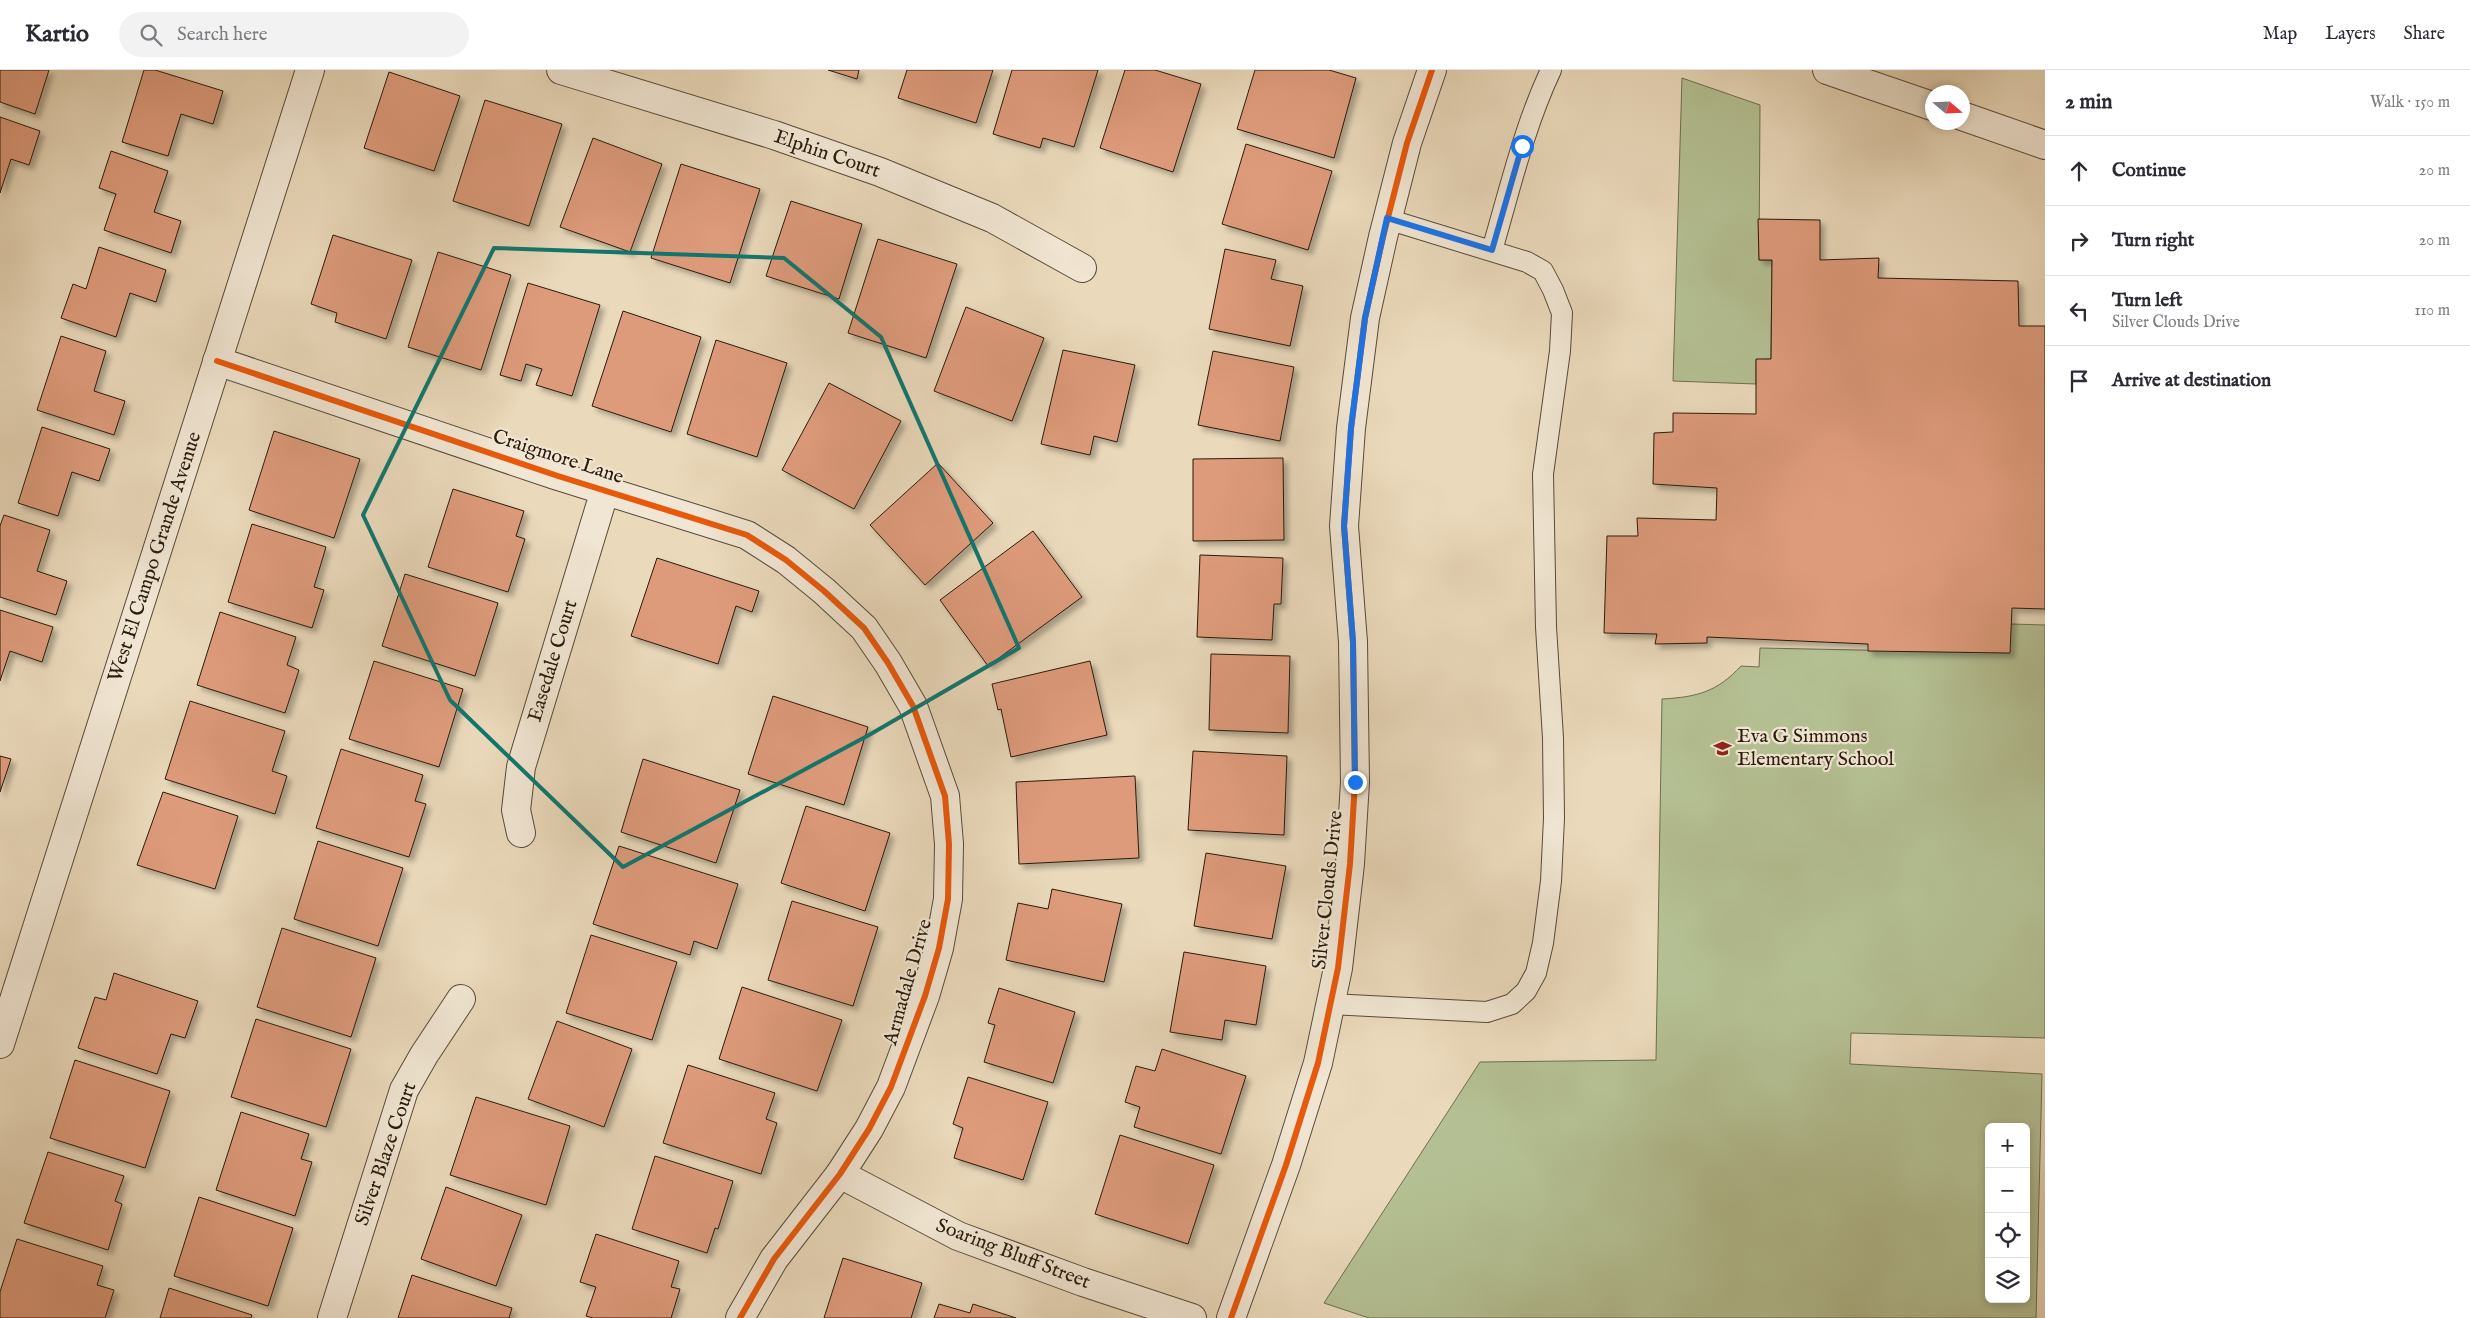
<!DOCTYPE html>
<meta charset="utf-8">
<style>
body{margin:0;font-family:"IM FELL English",serif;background:#f2f2f3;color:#2b2b33}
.controls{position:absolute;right:15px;bottom:15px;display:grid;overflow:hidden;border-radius:8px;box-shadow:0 2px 8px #0003}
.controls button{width:45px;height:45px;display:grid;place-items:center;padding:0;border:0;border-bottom:1px solid #e1e1e2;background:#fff;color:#2b2b33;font:25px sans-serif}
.compass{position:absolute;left:1925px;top:15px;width:45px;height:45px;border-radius:50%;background:#fff;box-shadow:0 2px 8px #0003;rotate:109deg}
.stop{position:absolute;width:15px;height:15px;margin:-11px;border:4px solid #1a73e8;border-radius:50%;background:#fff}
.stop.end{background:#1a73e8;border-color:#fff;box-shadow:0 1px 5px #0008}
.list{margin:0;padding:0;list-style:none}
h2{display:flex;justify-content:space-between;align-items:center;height:65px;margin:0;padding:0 20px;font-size:21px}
h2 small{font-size:16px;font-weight:400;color:#7c7c81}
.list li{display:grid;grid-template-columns:32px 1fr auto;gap:15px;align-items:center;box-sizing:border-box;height:70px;padding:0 20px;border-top:1px solid #e1e1e2}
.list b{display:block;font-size:19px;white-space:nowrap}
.list p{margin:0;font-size:16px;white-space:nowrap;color:#7c7c81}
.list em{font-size:16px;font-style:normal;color:#7c7c81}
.icon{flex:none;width:28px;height:28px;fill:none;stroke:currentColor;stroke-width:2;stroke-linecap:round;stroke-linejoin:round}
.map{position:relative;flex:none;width:2045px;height:1248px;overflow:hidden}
header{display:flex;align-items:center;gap:30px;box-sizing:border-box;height:70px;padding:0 25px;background:#fff;border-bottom:1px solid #e1e1e2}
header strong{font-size:24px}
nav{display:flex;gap:28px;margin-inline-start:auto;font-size:18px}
.search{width:350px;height:45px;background:#f2f2f3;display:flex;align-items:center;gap:12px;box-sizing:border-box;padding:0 18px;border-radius:28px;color:#7c7c81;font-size:19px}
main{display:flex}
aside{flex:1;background:#fff}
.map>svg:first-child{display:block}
.green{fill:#b4c093;stroke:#6e6e50;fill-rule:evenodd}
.building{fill:#de9b7b;stroke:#291b0d;filter:url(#shadow)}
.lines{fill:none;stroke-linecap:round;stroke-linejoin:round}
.service-casing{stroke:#594a38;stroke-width:22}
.minor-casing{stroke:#594a38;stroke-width:30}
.tertiary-casing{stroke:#594a38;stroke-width:30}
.service{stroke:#f1e6d3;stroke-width:20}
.minor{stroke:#f1e6d3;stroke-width:28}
.tertiary{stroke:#f1e6d3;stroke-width:28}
.cycleway-casing{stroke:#f1e6d3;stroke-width:9}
.cycleway{stroke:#e8590c;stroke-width:6}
.route{stroke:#1a73e8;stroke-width:6}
.marked{fill:none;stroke:#0f766e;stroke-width:4;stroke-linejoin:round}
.labels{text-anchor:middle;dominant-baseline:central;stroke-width:4.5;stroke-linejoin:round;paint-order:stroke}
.street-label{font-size:20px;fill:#291b0d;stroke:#f1e6d3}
.poi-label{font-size:20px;fill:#291b0d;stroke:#f1e6d3;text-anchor:start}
</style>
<header>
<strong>Kartio</strong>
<div class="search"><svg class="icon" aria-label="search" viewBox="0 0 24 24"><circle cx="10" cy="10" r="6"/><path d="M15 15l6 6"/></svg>Search here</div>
<nav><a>Map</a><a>Layers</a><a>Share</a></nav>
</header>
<main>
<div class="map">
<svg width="2045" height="1248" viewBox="0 0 2045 1248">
<defs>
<filter id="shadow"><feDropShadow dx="4.5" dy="4.5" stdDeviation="2.5" flood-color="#0004"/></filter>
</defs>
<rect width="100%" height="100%" fill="#ead9bb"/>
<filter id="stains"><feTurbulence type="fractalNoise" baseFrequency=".004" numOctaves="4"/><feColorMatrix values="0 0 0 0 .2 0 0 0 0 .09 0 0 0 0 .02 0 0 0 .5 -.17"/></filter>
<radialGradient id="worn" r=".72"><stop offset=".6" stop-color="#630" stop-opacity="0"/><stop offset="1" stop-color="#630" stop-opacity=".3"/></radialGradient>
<g class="green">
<path d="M 1682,8 L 1760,35 L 1759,190 L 1772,190 L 1771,289 L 1756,290 L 1756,314 L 1673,311 Z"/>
<path d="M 2011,554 L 2045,555 L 2045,968 L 1851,963 L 1850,994 L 2042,1004 L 2036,1248 L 1369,1248 L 1324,1233 L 1480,992 L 1656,990 L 1662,629 C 1697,627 1717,622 1741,596 L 1759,597 L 1760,578 L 2009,583 ZM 1989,1057 L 2026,1057 L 2026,1229 L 1989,1229 Z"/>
</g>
<g class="building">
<path d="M 0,0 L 49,0 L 35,44 L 0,32 Z"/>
<path d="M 144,0 L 155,0 L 223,21 L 213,54 L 181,44 L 168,86 L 122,72 Z"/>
<path d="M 828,0 L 859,0 L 857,9 Z"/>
<path d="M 907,0 L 993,0 L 976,53 L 898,28 Z"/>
<path d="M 1012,0 L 1098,0 L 1074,77 L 1043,68 L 1040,78 L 993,64 Z"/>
<path d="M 1125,0 L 1155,0 L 1201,14 L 1173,102 L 1100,78 Z"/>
<path d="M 1255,0 L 1329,0 L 1356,8 L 1334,88 L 1237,59 Z"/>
<path d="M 389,2 L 460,26 L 434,101 L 364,78 Z"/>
<path d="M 485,30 L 562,54 L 529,156 L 453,131 Z"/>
<path d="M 0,47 L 40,61 L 29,95 L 11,89 L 0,123 Z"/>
<path d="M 593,68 L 662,94 L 630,182 L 560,157 Z"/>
<path d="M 1246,74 L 1332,101 L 1308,180 L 1222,154 Z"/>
<path d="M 111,81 L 168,101 L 154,142 L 181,151 L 171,183 L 104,160 L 116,124 L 99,118 Z"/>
<path d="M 681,94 L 760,119 L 730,213 L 651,188 Z"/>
<path d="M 791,131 L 862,154 L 839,229 L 766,206 Z"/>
<path d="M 1758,149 L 1820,150 L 1820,190 L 1879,188 L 1878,208 L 2018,211 L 2019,256 L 2045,256 L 2045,539 L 2012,538 L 2010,583 L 1868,581 L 1868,574 L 1707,567 L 1707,573 L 1655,574 L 1657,564 L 1604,563 L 1607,466 L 1638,466 L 1637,448 L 1716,450 L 1717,418 L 1653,414 L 1654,363 L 1673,362 L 1673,343 L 1756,344 L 1756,289 L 1771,289 L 1772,190 L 1759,190 Z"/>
<path d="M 333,165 L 412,190 L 386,269 L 335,252 L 337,243 L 311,234 Z"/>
<path d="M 878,169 L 957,194 L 926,288 L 848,263 Z"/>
<path d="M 99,177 L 166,200 L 156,232 L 130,223 L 116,267 L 61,248 L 73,214 L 86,219 Z"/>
<path d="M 1225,179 L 1276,190 L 1271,209 L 1303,216 L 1290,276 L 1209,259 Z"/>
<path d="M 438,182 L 511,205 L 481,300 L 408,277 Z"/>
<path d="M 528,213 L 600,235 L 572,326 L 536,315 L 542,299 L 526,294 L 521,311 L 500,305 Z"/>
<path d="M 966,237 L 1044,268 L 1012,351 L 934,321 Z"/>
<path d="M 623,241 L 701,267 L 671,362 L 592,336 Z"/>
<path d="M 61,266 L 106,281 L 94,321 L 125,331 L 114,365 L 37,340 Z"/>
<path d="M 716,270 L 787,293 L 757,387 L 687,364 Z"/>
<path d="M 1063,280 L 1135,295 L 1117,372 L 1094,366 L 1090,385 L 1041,374 Z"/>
<path d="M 1213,281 L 1294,297 L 1280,371 L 1198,355 Z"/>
<path d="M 829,313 L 901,351 L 854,439 L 782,400 Z"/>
<path d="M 42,357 L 110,379 L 99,411 L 72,402 L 58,446 L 18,433 Z"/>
<path d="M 274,361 L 360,389 L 334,468 L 249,440 Z"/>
<path d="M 1283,388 L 1284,470 L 1193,471 L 1193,389 Z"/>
<path d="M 938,393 L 993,453 L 925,515 L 870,455 Z"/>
<path d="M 453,419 L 524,441 L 516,466 L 525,469 L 508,522 L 428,497 Z"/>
<path d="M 4,445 L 50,460 L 37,501 L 67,511 L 56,545 L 0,527 L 0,456 Z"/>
<path d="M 252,454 L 326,477 L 314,517 L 324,520 L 312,558 L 228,532 Z"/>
<path d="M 1033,461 L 1082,527 L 988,596 L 940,530 Z"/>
<path d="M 1200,485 L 1283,488 L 1281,534 L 1274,534 L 1272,570 L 1197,567 Z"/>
<path d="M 657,488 L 759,521 L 752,542 L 736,536 L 718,594 L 631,566 Z"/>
<path d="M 405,504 L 498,533 L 475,606 L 382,576 Z"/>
<path d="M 0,540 L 53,557 L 42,592 L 10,581 L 0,611 Z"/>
<path d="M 220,542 L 296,567 L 287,595 L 299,600 L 285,643 L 197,615 Z"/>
<path d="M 1211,584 L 1290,586 L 1288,663 L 1209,660 Z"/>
<path d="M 374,591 L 463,619 L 439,697 L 349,669 Z"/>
<path d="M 1090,591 L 1107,665 L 1011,687 L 1001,639 L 998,640 L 992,614 Z"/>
<path d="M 773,626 L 868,657 L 844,735 L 748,704 Z"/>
<path d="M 190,631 L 285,661 L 272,701 L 287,706 L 275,744 L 165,709 Z"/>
<path d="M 341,679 L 423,705 L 415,731 L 426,734 L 409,787 L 316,758 Z"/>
<path d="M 1193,681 L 1287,686 L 1284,765 L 1188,760 Z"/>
<path d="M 0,686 L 11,689 L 0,722 Z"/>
<path d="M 643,689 L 740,720 L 716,793 L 621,762 Z"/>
<path d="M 1135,706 L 1139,788 L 1019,794 L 1016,712 Z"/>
<path d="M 163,722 L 238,746 L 215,819 L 137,795 Z"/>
<path d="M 806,736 L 890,763 L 865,841 L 781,813 Z"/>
<path d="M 318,771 L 403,798 L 378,876 L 294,849 Z"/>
<path d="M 619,776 L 738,814 L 717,879 L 694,871 L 690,885 L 593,854 Z"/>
<path d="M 1206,783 L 1286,796 L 1272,869 L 1194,856 Z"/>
<path d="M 1052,819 L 1122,834 L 1104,912 L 1006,890 L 1018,833 L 1048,839 Z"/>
<path d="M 792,831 L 878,857 L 853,936 L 768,910 Z"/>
<path d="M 282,858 L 376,888 L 351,967 L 257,937 Z"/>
<path d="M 591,865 L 677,892 L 652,970 L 566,943 Z"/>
<path d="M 1184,882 L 1266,896 L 1256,955 L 1225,950 L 1222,970 L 1170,962 Z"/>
<path d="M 114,903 L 198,931 L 185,968 L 171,964 L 157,1004 L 78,978 L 95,927 L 106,930 Z"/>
<path d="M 742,917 L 842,950 L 817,1021 L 719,989 Z"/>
<path d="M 999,918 L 1075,942 L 1053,1013 L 984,992 L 995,955 L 988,953 Z"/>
<path d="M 256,949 L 351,979 L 326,1057 L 231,1027 Z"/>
<path d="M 557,951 L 632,979 L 604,1057 L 528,1029 Z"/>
<path d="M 1162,979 L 1246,1006 L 1221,1084 L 1134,1057 L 1140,1037 L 1125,1032 L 1136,996 L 1155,1001 Z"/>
<path d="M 75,990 L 170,1021 L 145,1098 L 50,1068 Z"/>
<path d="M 688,995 L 775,1023 L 766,1049 L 777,1053 L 761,1104 L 663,1073 Z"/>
<path d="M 968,1007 L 1048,1032 L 1023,1110 L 954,1088 L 963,1058 L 953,1054 Z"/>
<path d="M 476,1027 L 570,1056 L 546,1135 L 450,1105 Z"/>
<path d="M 241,1042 L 309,1064 L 301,1089 L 312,1092 L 295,1146 L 216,1120 Z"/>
<path d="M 1120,1065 L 1214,1095 L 1188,1174 L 1095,1144 Z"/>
<path d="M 48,1082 L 124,1106 L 115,1131 L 122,1134 L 108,1180 L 24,1153 Z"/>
<path d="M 655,1086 L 733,1111 L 718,1159 L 715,1158 L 707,1183 L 632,1159 Z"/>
<path d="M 446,1117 L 522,1145 L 496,1216 L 421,1189 Z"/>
<path d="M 199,1127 L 293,1158 L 268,1236 L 174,1206 Z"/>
<path d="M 596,1164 L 679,1191 L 671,1217 L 680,1219 L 671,1248 L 593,1248 L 586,1246 L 596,1217 L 580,1212 Z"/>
<path d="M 17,1169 L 103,1196 L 97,1215 L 114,1220 L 105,1248 L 0,1248 L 0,1222 Z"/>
<path d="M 843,1188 L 922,1213 L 911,1248 L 824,1248 Z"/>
<path d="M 412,1205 L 512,1238 L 509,1248 L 398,1248 Z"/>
<path d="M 169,1218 L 252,1245 L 251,1248 L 160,1248 Z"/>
<path d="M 939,1234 L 970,1243 L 973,1234 L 1016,1248 L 934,1248 Z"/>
</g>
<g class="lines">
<defs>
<g id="service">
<path d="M 1492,180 C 1510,119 1524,57 1551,0"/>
<path d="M 1330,934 L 1487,942 L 1512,934 L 1526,921 L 1536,903 L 1543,873 L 1551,811 L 1554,748 L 1553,668 L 1546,557 L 1543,404 L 1560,281 L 1562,243 L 1553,220 L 1543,201 L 1527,192 L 1387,149"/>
</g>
<g id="minor">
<path d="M 561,0 L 774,65 L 880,102 L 992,148 L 1082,198"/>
<path d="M 217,291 L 558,406 L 747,465 L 786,490 L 824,521 L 864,558 L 888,593 L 913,636 L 945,726 L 949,774 L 948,829 L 939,878 L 925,926 L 891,1017 L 869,1059 L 840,1104 L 774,1189 L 740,1248"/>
<path d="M 521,763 L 516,740 L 521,697 L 605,420"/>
<path d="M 840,1104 L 958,1166 L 1083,1212 L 1192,1248"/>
<path d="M 332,1248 L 404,1020 L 424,985 L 461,929"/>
<path d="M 1231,1248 L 1286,1095 L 1318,993 L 1338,898 L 1350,794 L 1355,712 L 1353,572 L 1344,456 L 1351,358 L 1365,248 L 1383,167 L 1407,73 L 1432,0"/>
</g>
<g id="tertiary">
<path d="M 1827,0 L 1932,36"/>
<path d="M 1962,46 L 2045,75"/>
<path d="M 0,974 L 310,0"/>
</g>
</defs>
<use href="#service" class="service-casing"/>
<use href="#minor" class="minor-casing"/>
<use href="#tertiary" class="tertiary-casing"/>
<use href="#service" class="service"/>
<use href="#minor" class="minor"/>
<use href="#tertiary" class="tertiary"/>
<defs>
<g id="cycleway">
<path d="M 217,291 L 558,406 L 747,465 L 786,490 L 824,521 L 864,558 L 888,593 L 913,636 L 945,726 L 949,774 L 948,829 L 939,878 L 925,926 L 891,1017 L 869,1059 L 840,1104 L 774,1189 L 740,1248"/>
<path d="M 1231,1248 L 1286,1095 L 1318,993 L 1338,898 L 1350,794 L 1355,712 L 1353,572 L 1344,456 L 1351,358 L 1365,248 L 1383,167 L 1407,73 L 1432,0"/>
</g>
</defs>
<use href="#cycleway" class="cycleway-casing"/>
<use href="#cycleway" class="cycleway"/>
</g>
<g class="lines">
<path class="route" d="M 1355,712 L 1353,572 L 1344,456 L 1351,358 L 1365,248 L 1387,148 L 1492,180 L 1522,76"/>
</g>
<path class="marked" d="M 494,178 L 784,188 L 881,267 L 1019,578 L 869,665 L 623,797 L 450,630 L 363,445 Z"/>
<defs>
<symbol id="school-bare" viewBox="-9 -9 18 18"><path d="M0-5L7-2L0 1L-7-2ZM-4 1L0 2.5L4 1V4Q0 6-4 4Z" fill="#8f2418" stroke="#f1e6d3" stroke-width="2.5" paint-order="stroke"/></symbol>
</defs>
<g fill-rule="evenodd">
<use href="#school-bare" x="1710" y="666" width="25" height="25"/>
</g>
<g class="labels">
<g class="street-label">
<text transform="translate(827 84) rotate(19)">Elphin Court</text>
<text transform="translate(558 387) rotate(18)">Craigmore Lane</text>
<text transform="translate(155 487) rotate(-72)">West El Campo Grande Avenue</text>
<text transform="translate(553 591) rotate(-73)">Easedale Court</text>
<text transform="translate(1328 820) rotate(-84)">Silver Clouds Drive</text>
<text transform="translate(908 912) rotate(-74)">Armadale Drive</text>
<text transform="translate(386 1084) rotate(-71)">Silver Blaze Court</text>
<text transform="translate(1013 1184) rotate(21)">Soaring Bluff Street</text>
</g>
<g class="poi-label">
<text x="1737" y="666">Eva G Simmons<tspan x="1737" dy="23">Elementary School</tspan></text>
</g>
</g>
<rect width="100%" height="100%" filter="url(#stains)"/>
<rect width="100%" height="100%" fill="url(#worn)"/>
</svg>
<div class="controls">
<button>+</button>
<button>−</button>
<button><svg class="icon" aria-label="locate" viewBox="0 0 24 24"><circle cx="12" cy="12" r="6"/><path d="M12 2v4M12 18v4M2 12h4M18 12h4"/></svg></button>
<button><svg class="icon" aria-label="layers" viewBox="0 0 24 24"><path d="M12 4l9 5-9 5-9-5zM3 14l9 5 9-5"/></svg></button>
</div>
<svg class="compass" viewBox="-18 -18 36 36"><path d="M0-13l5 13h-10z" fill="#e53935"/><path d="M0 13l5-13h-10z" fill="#7c7c81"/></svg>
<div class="stop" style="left:1522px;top:76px"></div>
<div class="stop end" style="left:1355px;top:712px"></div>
</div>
<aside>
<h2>2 min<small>Walk · 150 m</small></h2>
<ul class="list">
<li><svg class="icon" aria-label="ahead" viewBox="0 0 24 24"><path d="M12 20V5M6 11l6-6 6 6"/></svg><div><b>Continue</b></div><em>20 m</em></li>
<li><svg class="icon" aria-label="right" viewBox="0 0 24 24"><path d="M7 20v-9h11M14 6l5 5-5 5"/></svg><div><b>Turn right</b></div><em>20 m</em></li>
<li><svg class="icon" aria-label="left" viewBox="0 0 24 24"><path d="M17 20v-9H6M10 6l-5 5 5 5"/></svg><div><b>Turn left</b><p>Silver Clouds Drive</p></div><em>110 m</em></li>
<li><svg class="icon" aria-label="arrive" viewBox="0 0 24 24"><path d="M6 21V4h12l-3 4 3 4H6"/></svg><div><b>Arrive at destination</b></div></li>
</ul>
</aside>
</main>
